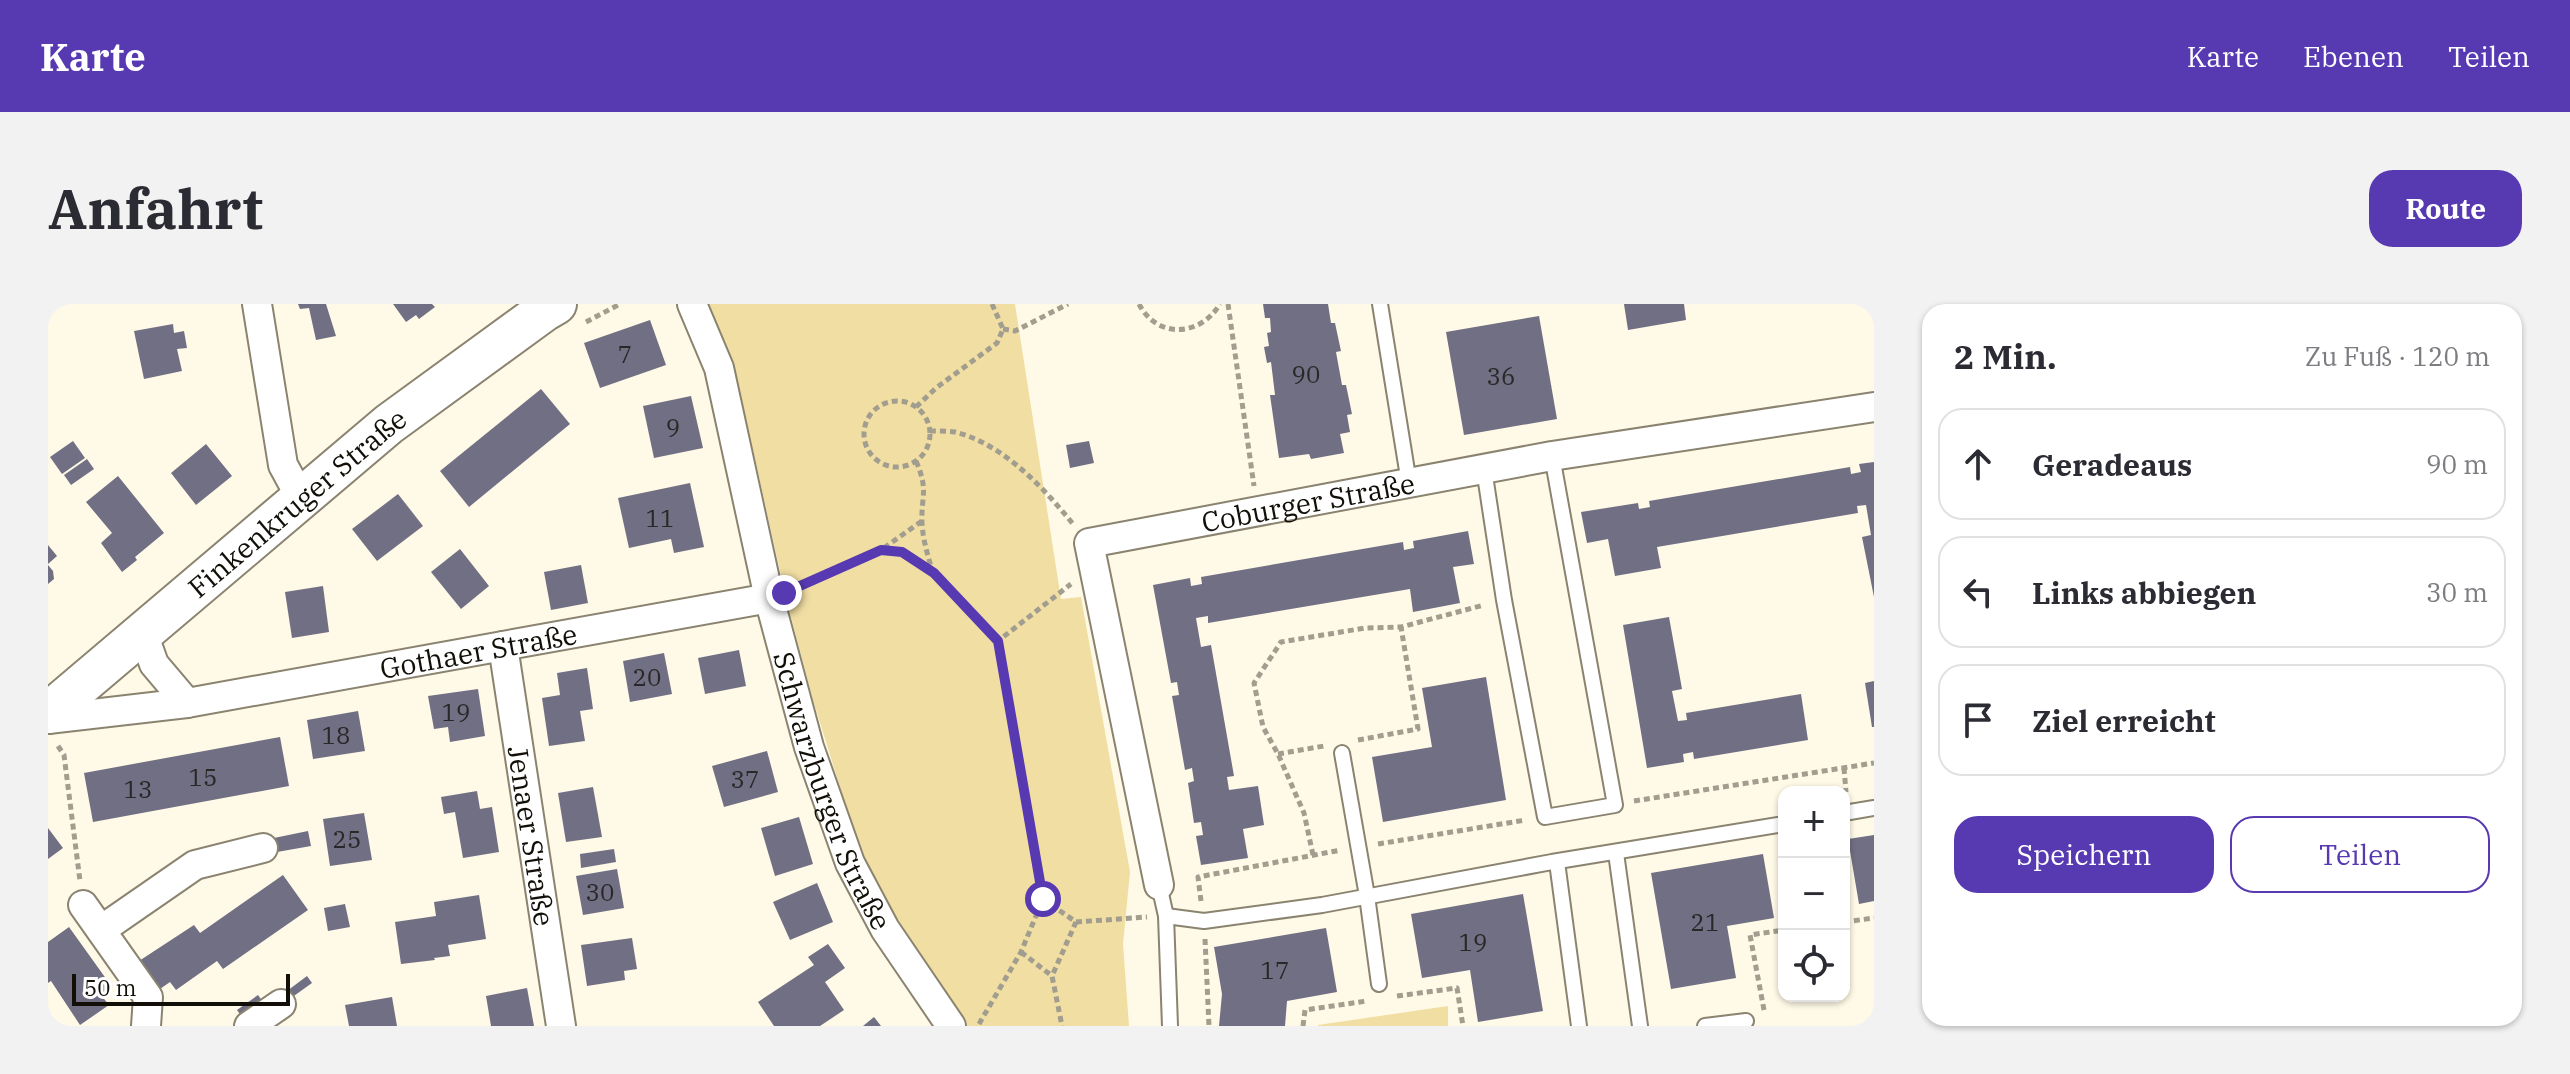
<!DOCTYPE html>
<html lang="de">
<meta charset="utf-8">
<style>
body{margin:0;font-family:"IBM Plex Serif",serif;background:#f2f2f3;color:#2b2b33}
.controls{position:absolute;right:24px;bottom:24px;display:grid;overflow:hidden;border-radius:16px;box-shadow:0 2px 6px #0004}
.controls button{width:72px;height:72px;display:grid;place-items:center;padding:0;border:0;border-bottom:2px solid #e1e1e2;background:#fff;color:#2b2b33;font:40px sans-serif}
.scale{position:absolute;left:24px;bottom:20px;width:218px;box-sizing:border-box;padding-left:8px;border:4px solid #110f08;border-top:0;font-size:22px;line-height:28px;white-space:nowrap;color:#110f08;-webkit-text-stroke:6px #fff;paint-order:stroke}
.stop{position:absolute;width:24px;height:24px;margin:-18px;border:6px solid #5739b1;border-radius:50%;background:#fff}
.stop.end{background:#5739b1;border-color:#fff;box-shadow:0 2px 8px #0008}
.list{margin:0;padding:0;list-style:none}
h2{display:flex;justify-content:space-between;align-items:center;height:104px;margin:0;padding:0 32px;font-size:34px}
h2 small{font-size:26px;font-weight:400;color:#7c7c81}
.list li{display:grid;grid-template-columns:52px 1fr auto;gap:24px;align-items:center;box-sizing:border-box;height:112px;margin:0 16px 16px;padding:0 16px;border:2px solid #e1e1e2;border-radius:24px}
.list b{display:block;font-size:30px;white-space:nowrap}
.list em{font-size:26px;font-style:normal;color:#7c7c81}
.actions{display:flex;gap:16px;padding:24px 32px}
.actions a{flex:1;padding:18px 0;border:2px solid #5739b1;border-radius:24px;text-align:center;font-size:28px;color:#5739b1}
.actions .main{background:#5739b1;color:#fff}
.icon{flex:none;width:44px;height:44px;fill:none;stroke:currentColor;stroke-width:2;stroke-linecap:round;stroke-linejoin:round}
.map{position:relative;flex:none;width:1826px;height:722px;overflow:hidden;border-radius:24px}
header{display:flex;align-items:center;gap:48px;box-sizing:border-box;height:112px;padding:0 40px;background:#5739b1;color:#fff}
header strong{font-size:38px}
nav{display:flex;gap:44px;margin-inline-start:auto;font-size:28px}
.intro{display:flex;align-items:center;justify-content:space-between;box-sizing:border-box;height:192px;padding:0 48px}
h1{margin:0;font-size:56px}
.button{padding:20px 36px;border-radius:24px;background:#5739b1;color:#fff;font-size:28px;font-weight:700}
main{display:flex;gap:48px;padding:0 48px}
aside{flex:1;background:#fff;border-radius:24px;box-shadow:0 2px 6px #0004}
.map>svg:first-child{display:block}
.green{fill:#f1dea3}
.building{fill:#716f83}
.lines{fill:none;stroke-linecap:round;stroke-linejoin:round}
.lane-casing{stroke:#8a836f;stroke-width:18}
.street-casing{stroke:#8a836f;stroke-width:32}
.secondary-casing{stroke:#8a836f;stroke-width:44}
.path{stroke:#a19d8f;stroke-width:5;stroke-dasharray:6 4;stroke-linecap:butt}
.lane{stroke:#fff;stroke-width:14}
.street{stroke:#fff;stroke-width:28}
.secondary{stroke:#fff;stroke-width:40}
.route{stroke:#5739b1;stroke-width:10}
.labels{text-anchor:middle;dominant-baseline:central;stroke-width:7;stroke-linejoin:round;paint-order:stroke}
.number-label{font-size:24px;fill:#292727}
.street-label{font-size:28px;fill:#110f08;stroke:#fff}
</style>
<header>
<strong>Karte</strong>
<nav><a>Karte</a><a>Ebenen</a><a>Teilen</a></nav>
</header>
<div class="intro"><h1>Anfahrt</h1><a class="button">Route</a></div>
<main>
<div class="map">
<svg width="1826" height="722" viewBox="0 0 1826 722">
<rect width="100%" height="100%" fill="#fff9e7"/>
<g class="green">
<path d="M 659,0 L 967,0 L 1013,295 L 1033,293 L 1082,568 L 1075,640 L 1081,722 L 915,722 L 835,596 L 809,538 L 765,396 L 739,298 L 707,155 L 674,32 Z"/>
<path d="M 1400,702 L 1400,722 L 1270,722 L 1270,721 Z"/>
</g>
<g class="building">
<path d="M 250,0 L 278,0 L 288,32 L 268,36 L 261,4 L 252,5 Z"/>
<path d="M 345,0 L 384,0 L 387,3 L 371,15 L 368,11 L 358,18 Z"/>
<path d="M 1215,0 L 1280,0 L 1283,19 L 1287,19 L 1293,47 L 1288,48 L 1294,81 L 1298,81 L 1304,110 L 1299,111 L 1302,128 L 1292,130 L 1296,149 L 1263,155 L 1261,150 L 1231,154 L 1222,91 L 1227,91 L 1223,58 L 1219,59 L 1216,43 L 1221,42 L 1219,29 L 1223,28 L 1222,14 L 1217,14 Z"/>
<path d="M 1576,0 L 1636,0 L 1638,16 L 1580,26 Z"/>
<path d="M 1491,12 L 1509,115 L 1416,131 L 1398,28 Z"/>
<path d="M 602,16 L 618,61 L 552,84 L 536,39 Z"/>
<path d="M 125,20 L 126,29 L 136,27 L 139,44 L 129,45 L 134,67 L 96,75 L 86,27 Z"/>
<path d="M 493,85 L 522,120 L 421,203 L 392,167 Z"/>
<path d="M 643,92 L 655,144 L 606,154 L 595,102 Z"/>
<path d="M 25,137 L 37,154 L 14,170 L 2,153 Z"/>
<path d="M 1041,137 L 1046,159 L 1022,164 L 1018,141 Z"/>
<path d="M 158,140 L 184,172 L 148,201 L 123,169 Z"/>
<path d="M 39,155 L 46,165 L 23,181 L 16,171 Z"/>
<path d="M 1826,158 L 1826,293 L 1814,233 L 1823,231 L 1818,201 L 1809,202 L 1810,209 L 1609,243 L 1613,264 L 1567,272 L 1560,235 L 1539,239 L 1533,208 L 1590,199 L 1591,205 L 1602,203 L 1601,197 L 1802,163 L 1803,170 L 1813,168 L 1811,160 Z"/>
<path d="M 70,172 L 116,229 L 87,253 L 89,256 L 74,268 L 53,239 L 64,229 L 38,198 Z"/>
<path d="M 642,179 L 656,243 L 626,249 L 623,235 L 581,244 L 570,194 Z"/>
<path d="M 350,190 L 375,222 L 329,257 L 304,225 Z"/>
<path d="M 1420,227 L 1426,260 L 1405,263 L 1412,299 L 1365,308 L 1362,285 L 1160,319 L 1160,312 L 1148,314 L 1153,343 L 1163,341 L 1186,472 L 1179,473 L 1181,486 L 1210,482 L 1216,521 L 1195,525 L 1200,554 L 1153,561 L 1148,532 L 1155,531 L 1153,518 L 1146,519 L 1140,479 L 1146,477 L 1144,464 L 1137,466 L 1124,392 L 1131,391 L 1129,378 L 1123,379 L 1105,281 L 1142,274 L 1143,282 L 1154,280 L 1153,273 L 1355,238 L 1356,246 L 1366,244 L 1365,237 Z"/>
<path d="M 0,241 L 9,252 L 0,260 Z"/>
<path d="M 412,245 L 441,282 L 413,305 L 383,268 Z"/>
<path d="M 0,261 L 5,267 L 6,275 L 0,280 Z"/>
<path d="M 533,261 L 540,299 L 503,306 L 496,268 Z"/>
<path d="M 275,282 L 281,328 L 244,334 L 237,288 Z"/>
<path d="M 1621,313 L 1634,385 L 1624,387 L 1630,417 L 1639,416 L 1638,409 L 1753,390 L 1760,436 L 1646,455 L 1645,448 L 1635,450 L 1636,458 L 1599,464 L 1575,321 Z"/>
<path d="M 691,346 L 698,382 L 657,390 L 650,354 Z"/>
<path d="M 616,349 L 624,390 L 582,398 L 575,357 Z"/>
<path d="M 539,364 L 545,405 L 532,407 L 537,437 L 501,442 L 494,394 L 512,391 L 509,369 Z"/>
<path d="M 1438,373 L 1458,496 L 1335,518 L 1324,453 L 1384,443 L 1374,384 Z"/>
<path d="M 1826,377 L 1826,423 L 1824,423 L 1817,379 Z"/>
<path d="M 430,385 L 437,432 L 402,438 L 400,423 L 386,425 L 380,392 Z"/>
<path d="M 310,407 L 317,447 L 265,455 L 259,416 Z"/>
<path d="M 232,433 L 241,482 L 45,518 L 36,469 Z"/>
<path d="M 719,447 L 730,488 L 676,503 L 664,462 Z"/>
<path d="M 545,483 L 554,533 L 518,538 L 510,489 Z"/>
<path d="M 429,487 L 432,505 L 444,503 L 451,548 L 415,554 L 407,508 L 396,510 L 393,493 Z"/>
<path d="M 316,509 L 324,556 L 282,562 L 275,515 Z"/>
<path d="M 751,513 L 765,560 L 727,572 L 713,524 Z"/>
<path d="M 0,524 L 15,544 L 0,555 Z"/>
<path d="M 260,527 L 263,542 L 229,548 L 226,534 Z"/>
<path d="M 1826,531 L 1826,597 L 1811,600 L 1800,535 Z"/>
<path d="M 566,545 L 568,558 L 533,564 L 532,550 Z"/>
<path d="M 1715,550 L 1726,614 L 1679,622 L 1688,674 L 1623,685 L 1603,569 Z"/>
<path d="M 569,565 L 576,604 L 535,611 L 528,572 Z"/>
<path d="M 235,571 L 260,606 L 175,665 L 169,657 L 128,686 L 122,678 L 112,685 L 91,657 L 146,621 L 152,629 Z"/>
<path d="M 769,579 L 785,618 L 742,636 L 725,598 Z"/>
<path d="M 1475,590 L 1495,707 L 1430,718 L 1422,666 L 1374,674 L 1363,610 Z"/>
<path d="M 431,591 L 438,635 L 400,641 L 402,652 L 386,654 L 387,656 L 353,660 L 347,618 L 388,612 L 386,598 Z"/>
<path d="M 297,600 L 302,623 L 280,627 L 276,604 Z"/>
<path d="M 21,623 L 64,683 L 53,691 L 61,701 L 32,721 L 3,677 L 0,679 L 0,638 Z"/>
<path d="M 1278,624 L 1289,688 L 1239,697 L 1237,722 L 1171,722 L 1174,690 L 1166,643 Z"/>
<path d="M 584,634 L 589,665 L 576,667 L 577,676 L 539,682 L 533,641 Z"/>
<path d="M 780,640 L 797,664 L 777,678 L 796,706 L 772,722 L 726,722 L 710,698 L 766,661 L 760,653 Z"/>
<path d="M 259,672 L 264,679 L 243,694 L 239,687 Z"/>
<path d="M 479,684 L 486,722 L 443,722 L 438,692 Z"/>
<path d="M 210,691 L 215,698 L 194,713 L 189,706 Z"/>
<path d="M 344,693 L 349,722 L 301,722 L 297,701 Z"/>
<path d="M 826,713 L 833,722 L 815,722 Z"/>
</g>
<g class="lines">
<defs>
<g id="lane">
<path d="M 1332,0 L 1361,179"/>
<path d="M 1436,165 L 1456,296 L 1497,513 L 1567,501 L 1504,152"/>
<path d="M 1294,449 L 1319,592 L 1331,680"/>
<path d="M 1796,509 L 1826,504"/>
<path d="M 1568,549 L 1592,722"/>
<path d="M 1509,558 L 1531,722"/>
<path d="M 1111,581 L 1118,612 L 1122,722"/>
<path d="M 1118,612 L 1156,617 L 1274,601 L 1504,558 L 1736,520"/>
<path d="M 1657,722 L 1698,717"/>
</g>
<g id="street">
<path d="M 209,0 L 235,161 L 254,196"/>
<path id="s1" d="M 644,0 L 671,64 L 721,294 L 761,443 L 802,559 L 837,625 L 903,722"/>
<path d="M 95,329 L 106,360 L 139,399"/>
<path id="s2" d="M 455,342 L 513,722"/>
<path id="s3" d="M 0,415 L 139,399 L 721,294"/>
<path id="s4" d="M 1111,581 L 1041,239 L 1504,152 L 1826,103"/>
<path d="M 35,601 L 100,693 L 98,722"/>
<path d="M 53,626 L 147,561 L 215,544"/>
<path d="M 201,722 L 233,700"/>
</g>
<g id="secondary">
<path id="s5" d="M 0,409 L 341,120 L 496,7 L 508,0"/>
</g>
</defs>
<use href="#lane" class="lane-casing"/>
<use href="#street" class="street-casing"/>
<use href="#secondary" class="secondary-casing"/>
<g class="path">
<path d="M 1091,0 C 1109,35 1152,33 1172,0"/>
<path d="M 1180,0 L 1206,182"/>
<path d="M 538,18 L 572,0"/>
<path d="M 955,25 L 967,27 L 1020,0"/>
<circle cx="849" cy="130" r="33"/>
<path d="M 868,103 L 888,84 L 949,39 L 955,25 L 944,0"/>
<path d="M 882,127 C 890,127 900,127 907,128 C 955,140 995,183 1025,220"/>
<path d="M 868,157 C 881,187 873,191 874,219 C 875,237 880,252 885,269"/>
<path d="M 833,246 C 839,247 846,247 852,248 C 882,255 928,314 950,337 L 1023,280"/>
<path d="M 745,285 L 833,246 L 874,217"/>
<path d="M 1310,436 L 1370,425 L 1353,323"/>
<path d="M 10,442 L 16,451 L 32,577"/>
<path d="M 1230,450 L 1276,442"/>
<path d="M 1796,464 L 1798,488"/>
<path d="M 1586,497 L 1826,459"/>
<path d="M 1330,540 L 1478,516"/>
<path d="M 1265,551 L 1256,509 L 1230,450 L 1215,423 L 1206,379 L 1233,338 L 1317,324 L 1353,323 L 1436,301"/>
<path d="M 995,595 L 1028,618 L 1004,672"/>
<path d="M 1153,597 L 1150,573 L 1293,546"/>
<path d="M 1028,618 L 1099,613"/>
<path d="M 1796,618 L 1826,614"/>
<path d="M 1157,635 L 1161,722"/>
<path d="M 973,648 L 1004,672 L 1014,722"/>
<path d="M 1349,692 L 1409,684 L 1415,722"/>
<path d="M 1716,706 L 1702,631 L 1736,626"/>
<path d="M 931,720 L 973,648 L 995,595 L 950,337"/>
<path d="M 1255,722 L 1257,706 L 1319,697"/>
</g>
<use href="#lane" class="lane"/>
<use href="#street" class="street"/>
<use href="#secondary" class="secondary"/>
</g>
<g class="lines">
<path class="route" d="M 736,289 L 833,246 L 854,248 L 886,269 L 950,337 L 995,595"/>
</g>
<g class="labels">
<g class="number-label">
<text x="577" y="50">7</text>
<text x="1258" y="70">90</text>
<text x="1453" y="72">36</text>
<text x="625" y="123">9</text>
<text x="612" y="214">11</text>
<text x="599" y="373">20</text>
<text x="408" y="408">19</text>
<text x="288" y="431">18</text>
<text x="155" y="473">15</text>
<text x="697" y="475">37</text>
<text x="90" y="485">13</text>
<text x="299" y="535">25</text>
<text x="552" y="588">30</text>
<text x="1657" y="618">21</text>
<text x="1425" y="638">19</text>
<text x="1227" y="666">17</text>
</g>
<g class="street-label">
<text stroke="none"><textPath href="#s4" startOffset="572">Coburger Straße</textPath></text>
<text stroke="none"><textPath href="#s5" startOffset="326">Finkenkruger Straße</textPath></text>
<text stroke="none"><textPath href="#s3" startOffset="436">Gothaer Straße</textPath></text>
<text stroke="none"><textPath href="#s1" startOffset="508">Schwarzburger Straße</textPath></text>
<text stroke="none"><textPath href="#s2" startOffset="192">Jenaer Straße</textPath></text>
</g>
</g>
</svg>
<div class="controls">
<button>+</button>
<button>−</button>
<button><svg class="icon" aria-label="locate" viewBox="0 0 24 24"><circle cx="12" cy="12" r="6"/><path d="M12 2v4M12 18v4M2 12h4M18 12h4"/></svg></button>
</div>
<div class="scale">50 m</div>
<div class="stop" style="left:995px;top:595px"></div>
<div class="stop end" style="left:736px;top:289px"></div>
</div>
<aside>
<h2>2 Min.<small>Zu Fuß · 120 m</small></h2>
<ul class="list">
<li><svg class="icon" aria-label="ahead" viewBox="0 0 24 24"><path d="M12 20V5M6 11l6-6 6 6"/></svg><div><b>Geradeaus</b></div><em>90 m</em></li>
<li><svg class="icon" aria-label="left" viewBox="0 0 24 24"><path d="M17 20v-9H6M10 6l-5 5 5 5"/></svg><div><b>Links abbiegen</b></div><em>30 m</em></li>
<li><svg class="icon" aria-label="arrive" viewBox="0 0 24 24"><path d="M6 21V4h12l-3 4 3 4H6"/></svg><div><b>Ziel erreicht</b></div></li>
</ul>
<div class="actions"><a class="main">Speichern</a><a>Teilen</a></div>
</aside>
</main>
